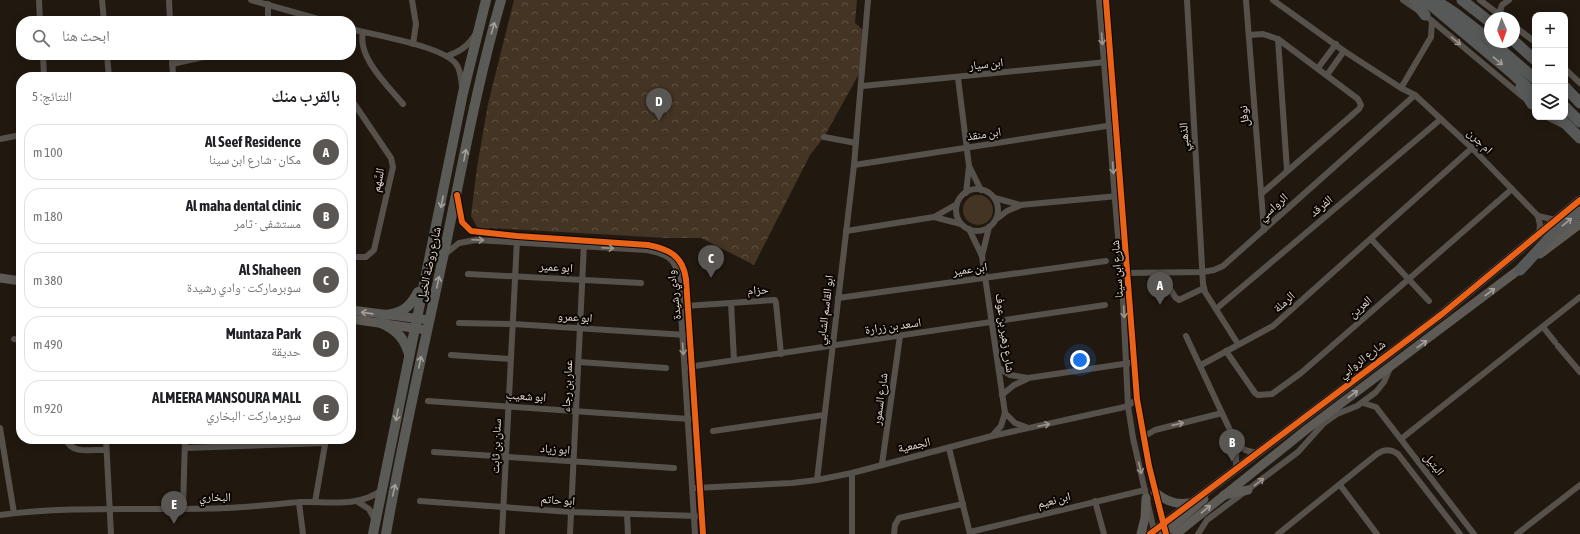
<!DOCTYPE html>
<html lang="ar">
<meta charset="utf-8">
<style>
body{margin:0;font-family:"Asap Condensed","Noto Naskh Arabic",sans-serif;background:#f2f2f2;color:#202124;direction:rtl}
.controls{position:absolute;right:12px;top:12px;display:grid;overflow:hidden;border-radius:8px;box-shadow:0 2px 10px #0003}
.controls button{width:36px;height:36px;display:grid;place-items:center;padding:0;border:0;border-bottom:1px solid #e0e0e0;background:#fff;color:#202124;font:20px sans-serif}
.compass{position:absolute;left:1484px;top:12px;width:36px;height:36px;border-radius:50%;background:#fff;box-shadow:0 2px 10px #0003;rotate:178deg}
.you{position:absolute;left:1080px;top:360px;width:14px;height:14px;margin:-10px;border:3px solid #fff;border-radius:50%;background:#1a73e8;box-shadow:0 0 0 6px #1a73e833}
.badge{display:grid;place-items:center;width:26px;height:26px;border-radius:50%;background:#595653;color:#fff;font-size:13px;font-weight:700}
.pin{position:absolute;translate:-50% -33px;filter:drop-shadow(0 1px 2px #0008)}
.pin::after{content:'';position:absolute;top:21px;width:14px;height:12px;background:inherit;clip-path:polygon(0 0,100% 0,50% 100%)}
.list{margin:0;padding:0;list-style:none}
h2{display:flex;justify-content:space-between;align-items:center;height:52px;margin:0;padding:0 16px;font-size:17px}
h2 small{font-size:13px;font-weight:400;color:#757577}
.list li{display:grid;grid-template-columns:26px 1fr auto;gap:12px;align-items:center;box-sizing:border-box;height:56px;margin:0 8px 8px;padding:0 8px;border:1px solid #e0e0e0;border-radius:16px}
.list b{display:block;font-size:15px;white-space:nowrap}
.list p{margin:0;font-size:13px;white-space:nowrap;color:#757577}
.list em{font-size:13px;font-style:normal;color:#757577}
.icon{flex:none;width:22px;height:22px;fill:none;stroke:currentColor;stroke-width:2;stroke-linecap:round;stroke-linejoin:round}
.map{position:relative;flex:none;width:1580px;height:534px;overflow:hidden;direction:ltr}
.search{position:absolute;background:#fff;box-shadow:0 2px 10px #0003;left:16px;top:16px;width:340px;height:44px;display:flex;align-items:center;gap:10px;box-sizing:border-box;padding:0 14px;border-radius:16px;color:#757577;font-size:15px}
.panel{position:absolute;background:#fff;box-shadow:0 2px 10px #0003;left:16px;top:72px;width:340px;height:372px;border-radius:16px;direction:rtl}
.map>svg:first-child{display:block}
.green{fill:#443424}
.forest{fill:url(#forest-crowns)}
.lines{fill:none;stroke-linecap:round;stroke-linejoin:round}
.street{stroke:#57514c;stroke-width:6}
.secondary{stroke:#5e5b57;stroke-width:9}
.primary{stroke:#5a5a57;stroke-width:10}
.highway{stroke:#575958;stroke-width:11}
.cycleway-casing{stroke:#0b0602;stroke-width:8}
.cycleway{stroke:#ea6118;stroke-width:6}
.oneway{stroke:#a5a09a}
.oneway2{stroke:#9d958e}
.oneway3{stroke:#a49f9a}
.oneway4{stroke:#a7a09a}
.labels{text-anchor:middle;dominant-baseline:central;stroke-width:4;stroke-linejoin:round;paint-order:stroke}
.street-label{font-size:12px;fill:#e3d9d0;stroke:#0b0602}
</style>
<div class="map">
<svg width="1580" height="534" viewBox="0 0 1580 534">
<defs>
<pattern id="forest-crowns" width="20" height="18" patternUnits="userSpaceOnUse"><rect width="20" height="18" fill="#443424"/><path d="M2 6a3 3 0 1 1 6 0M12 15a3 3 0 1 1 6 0" fill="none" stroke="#5f5143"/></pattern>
</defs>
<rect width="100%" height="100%" fill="#211910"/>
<circle class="green" cx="978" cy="210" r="15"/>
<path class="forest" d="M 514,0 L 857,0 L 855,23 L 863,30 L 860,72 L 824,137 L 810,155 L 754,265 L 701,238 L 667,238 L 490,228 L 487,231 L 477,227 L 471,216 L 477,167 L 488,104 Z"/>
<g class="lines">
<g class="street">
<path d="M 39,0 L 40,21"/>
<path d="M 102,0 L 104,21"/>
<path d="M 169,0 L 170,21"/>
<path d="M 251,0 L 325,21"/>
<path d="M 412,0 L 416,24 L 413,44"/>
<path d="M 1099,0 L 1123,299 L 1128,406 L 1133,438 L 1154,531"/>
<path d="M 1106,0 L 1137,399 L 1149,466 L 1163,524"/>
<path d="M 1187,0 L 1203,284 L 1205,292 L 1238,344"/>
<path d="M 1246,0 L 1264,230"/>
<path d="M 1273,0 L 1344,51 L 1401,88 L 1415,95 L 1472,148 L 1538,216 L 1556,220"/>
<path d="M 1403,0 L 1425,15 L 1523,97"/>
<path d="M 1480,0 L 1501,16"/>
<path d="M 268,4 L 268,21"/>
<path d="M 1499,14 L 1502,5 L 1509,0"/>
<path d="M 1514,26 L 1535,42"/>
<path d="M 351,29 C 374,35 443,46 456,64 C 461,70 461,79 462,87"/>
<path d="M 363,32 C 357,57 388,86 403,104"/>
<path d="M 1249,35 L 1263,34 L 1278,39 L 1358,99 L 1361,105 L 1359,109 L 1261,194"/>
<path d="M 1278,39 L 1287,170"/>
<path d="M 43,55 L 44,77"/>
<path d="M 107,55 L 109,77"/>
<path d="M 172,55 L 173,77"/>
<path d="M 447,56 C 459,52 467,47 475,35"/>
<path d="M 172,64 L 212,55"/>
<path d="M 1318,68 L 1336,44"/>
<path d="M 1565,69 L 1580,83"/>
<path d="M 1327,75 L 1344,51"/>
<path d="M 958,78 L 969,166 L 966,193"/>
<path d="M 862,86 L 1107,62"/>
<path d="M 1401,88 L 1431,37 L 1432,21"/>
<path d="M 351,99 L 391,158 L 393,167 L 374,250 L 366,257 L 351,257"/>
<path d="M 1547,117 L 1563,125"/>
<path d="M 824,137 L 856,143"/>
<path d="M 0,139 L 21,135"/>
<path d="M 854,165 L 1113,125"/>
<path d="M 969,166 L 981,190"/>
<circle cx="977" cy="210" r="21"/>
<path d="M 995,198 L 1020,205 L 1118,196"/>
<path d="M 457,199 L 462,222 L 471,231 L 517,236 L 648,245 C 669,249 683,256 686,279 L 703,534"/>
<path d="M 1538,216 L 1540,225 L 1539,234"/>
<path d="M 934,217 L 961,224"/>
<path d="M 998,218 L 1007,211 L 1019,206"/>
<path d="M 969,229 L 982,256 L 1005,413 L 1001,426 L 992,436"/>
<path d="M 846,231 L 934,217 L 957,204"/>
<path d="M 1371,239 L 1429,301"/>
<path d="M 444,255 L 459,243 L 476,240 L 647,250 C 668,254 677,259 679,281 L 695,534"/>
<path d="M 982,256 L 989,227"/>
<path d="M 1126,273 L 1203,272 L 1214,270 L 1223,266 L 1415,95"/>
<path d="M 1161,273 L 1175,297 L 1179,300 L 1204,288"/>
<path d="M 468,274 L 641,283"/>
<path d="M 838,298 L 1106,261"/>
<path d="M 731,303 L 734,360"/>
<path d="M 685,306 L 775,300 L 776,303 L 781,354"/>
<path d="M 1216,309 L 1441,119"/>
<path d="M 459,323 L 513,324 L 686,335"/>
<path d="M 1543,327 L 1555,342"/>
<path d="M 1186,336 L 1236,443 L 1236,468"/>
<path d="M 14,339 L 21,340"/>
<path d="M 1558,346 L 1580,372"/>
<path d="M 1226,351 L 1255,393 L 1258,395 L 1272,394 L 1301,373 L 1512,189"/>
<path d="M 451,355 L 511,359"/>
<path d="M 579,362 L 666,368"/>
<path d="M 1201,365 L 1273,326 L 1472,148"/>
<path d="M 688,367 L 1105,305"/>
<path d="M 999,368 L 1010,375 L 1028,378 L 1130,363"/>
<path d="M 1002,395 L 1014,385 L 1027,379"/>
<path d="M 428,401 L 689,419"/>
<path d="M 1363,403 L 1376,407 L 1474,534"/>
<path d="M 1005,413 L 1015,423 L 1026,427"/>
<path d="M 0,428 L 14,513"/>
<path d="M 713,431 L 824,415"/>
<path d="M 1143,437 L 1155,430 L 1222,413"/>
<path d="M 66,439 C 71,455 93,449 106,450"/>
<path d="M 106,439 L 111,534"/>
<path d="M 1401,439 L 1580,297"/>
<path d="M 1236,443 L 1245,450 L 1256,453"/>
<path d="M 185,448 L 325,443"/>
<path d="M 949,448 L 970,534"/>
<path d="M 434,452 L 674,468"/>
<path d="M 882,464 L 900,336"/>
<path d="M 852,473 L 852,534"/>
<path d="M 817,480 L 854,165 L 868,0"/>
<path d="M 1340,485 L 1377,534"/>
<path d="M 695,488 L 792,483 L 817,480 L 852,473 L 992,436 L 1120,408 L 1128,406 L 1137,399"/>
<path d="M 420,501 L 571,512 L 698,516"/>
<path d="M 1095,501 L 1104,534"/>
<path d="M 315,502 L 326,439"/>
<path d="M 358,502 L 369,509 L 375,520"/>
<path d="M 299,503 L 303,534"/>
<path d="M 183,508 L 185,439"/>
<path d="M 627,514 L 628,534"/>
<path d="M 0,515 C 74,505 153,511 227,508 C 251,507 276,504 300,502 C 328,501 358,508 382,490"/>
<path d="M 970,532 L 1145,490"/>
<path d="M 502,534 L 517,240"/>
<path d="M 570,534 L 584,244"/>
<path d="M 894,534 L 895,525 L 899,518 L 963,504"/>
<path d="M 1198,534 L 1207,520 L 1298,452 L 1324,423 L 1337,414 L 1357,406 L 1376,392 L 1384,382 L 1390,368"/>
<path d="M 1278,534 L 1377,454 C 1384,449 1391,449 1398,454 L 1460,534"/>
<path d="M 1517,534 L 1580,485"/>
</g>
<g class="secondary">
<path d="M 1540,254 L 1580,224"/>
<path d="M 0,278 L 21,281"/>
<path d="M 351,310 L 429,320"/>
<path d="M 351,319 L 427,330"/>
<path d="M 1155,492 C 1165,501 1176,505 1189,503"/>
<path d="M 1224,495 L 1248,490"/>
<path d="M 1141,534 L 1145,518 L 1146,498"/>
<path d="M 1150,534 L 1442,314 L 1580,200"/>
<path d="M 1163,534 L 1204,499"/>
<path d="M 1176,534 L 1307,429 L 1525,265"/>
</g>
<g class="primary">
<path d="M 381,315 C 400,315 410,308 418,292"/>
<path d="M 381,323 C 396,330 404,337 409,354"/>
<path d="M 373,534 L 463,93 L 486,0"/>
<path d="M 386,534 C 402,440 424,347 444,253 C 462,168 477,83 501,0"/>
</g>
<g class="highway">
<path d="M 1414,0 L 1425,15"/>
<path d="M 1425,0 L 1512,73 L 1535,95"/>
<path d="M 1435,0 L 1455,13 L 1490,40"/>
<path d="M 1462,0 L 1490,22"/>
<path d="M 1499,14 L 1500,18"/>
<path d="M 1514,41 L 1535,60"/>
<path d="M 1492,42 L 1535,79"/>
<path d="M 1521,87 L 1532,104"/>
<path d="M 1565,87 L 1580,103"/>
<path d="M 1565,107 L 1580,122"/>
<path d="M 1559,117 L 1580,138"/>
<path d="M 1520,270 L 1555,232 L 1580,212"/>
</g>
<defs>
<g id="cycleway">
<path d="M 1106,0 L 1137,399 L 1149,466 L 1166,534"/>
<path d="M 457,195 L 462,222 L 471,231 L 517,236 L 648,245 C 669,249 683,256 686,279 L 703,534"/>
<path d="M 1150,534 L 1442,314 L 1580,200"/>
</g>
</defs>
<use href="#cycleway" class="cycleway-casing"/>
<use href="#cycleway" class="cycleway"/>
</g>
<defs><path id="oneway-shaft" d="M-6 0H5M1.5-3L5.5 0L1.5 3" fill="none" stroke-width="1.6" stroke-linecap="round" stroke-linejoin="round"/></defs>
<g class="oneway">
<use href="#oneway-shaft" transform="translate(493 28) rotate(-74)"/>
<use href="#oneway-shaft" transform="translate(465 155) rotate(-79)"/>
<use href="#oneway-shaft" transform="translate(442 202) rotate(101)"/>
<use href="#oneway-shaft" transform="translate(438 282) rotate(-78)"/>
<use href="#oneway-shaft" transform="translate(420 362) rotate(-78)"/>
<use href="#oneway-shaft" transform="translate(397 415) rotate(101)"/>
<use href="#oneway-shaft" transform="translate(394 490) rotate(-78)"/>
</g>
<g class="oneway2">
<use href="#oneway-shaft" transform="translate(1102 39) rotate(86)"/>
<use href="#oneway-shaft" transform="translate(1456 41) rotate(40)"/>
<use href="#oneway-shaft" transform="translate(1113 168) rotate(86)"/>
<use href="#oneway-shaft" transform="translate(478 240) rotate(2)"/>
<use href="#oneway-shaft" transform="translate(608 248) rotate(3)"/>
<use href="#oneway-shaft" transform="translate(1124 312) rotate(87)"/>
<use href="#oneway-shaft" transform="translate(683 349) rotate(86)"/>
<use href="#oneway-shaft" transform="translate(1178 424) rotate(-13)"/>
<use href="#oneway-shaft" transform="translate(1044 425) rotate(-12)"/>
<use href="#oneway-shaft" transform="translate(1140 468) rotate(77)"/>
<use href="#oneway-shaft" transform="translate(1259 482) rotate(-38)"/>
</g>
<g class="oneway3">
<use href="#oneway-shaft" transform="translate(1498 61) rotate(40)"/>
<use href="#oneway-shaft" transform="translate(1567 222) rotate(-39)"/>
</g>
<g class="oneway4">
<use href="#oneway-shaft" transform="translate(1490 292) rotate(-37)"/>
<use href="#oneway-shaft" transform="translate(367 313) rotate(-172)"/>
<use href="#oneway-shaft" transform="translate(1422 344) rotate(-36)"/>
<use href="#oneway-shaft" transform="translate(1353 394) rotate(-37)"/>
<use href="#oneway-shaft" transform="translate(1206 509) rotate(-40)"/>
</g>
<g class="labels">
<g class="street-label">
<text transform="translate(986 64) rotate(-6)">ابن سيار</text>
<text transform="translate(1244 116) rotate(-95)">نوفل</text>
<text transform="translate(984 134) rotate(-9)">ابن منقذ</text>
<text transform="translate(1184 137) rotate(-93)">الذهبي</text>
<text transform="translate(1480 141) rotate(45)">ام جرن</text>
<text transform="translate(378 180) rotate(-78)">السَّهم</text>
<text transform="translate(1321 206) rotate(-40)">الفرقد</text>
<text transform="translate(1273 207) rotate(-42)">الرواسي</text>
<text transform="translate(429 264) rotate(-78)">شارع روضة الخيل</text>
<text transform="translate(556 267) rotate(4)">ابو عمير</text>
<text transform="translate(970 269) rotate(-8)">ابن عمير</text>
<text transform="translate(1117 269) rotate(-94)">شارع ابن سينا</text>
<text transform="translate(758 290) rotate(-3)">حزام</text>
<text transform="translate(674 295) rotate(-97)">وادي رشيدة</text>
<text transform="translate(1284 302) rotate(-42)">الرملة</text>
<text transform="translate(1360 307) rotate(-41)">العرين</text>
<text transform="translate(825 310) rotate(-83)">ابو القاسم الشابي</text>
<text transform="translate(575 317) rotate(4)">ابو عمرو</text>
<text transform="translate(893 326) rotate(-8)">اسعد بن زرارة</text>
<text transform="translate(1005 333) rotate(82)">شارع زهير بن عوف</text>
<text transform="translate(1362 359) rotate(-37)">شارع الروابي</text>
<text transform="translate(567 386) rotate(-87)">عمار بن رجاء</text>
<text transform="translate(526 396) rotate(4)">ابو شعيب</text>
<text transform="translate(880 399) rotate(-82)">شارع السمور</text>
<text transform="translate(914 445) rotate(-13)">الجمعية</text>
<text transform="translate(496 446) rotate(-88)">سنان بن ثابت</text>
<text transform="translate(555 449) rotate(4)">ابو زياد</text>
<text transform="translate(1434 464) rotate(52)">البتيل</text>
<text x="215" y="497">البخاري</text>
<text transform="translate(558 500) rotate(4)">ابو حاتم</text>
<text transform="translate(1054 500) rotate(-14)">ابن نعيم</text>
</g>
</g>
</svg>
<div class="controls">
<button>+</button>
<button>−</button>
<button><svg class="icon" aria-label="layers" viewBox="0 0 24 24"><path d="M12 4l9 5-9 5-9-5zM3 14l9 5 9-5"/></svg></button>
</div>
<svg class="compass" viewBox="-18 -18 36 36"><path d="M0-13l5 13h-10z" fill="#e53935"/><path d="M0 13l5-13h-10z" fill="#757577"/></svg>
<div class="you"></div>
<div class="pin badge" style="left:1160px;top:305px">A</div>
<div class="pin badge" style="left:1232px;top:462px">B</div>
<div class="pin badge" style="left:711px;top:278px">C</div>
<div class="pin badge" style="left:659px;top:121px">D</div>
<div class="pin badge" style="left:174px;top:524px">E</div>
<div class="search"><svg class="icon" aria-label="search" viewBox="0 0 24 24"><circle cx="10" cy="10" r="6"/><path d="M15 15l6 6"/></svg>ابحث هنا</div>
<section class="panel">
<h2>بالقرب منك<small>النتائج: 5</small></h2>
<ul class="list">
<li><span class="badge">A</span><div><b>Al Seef Residence</b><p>مكان · شارع ابن سينا</p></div><em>100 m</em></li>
<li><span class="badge">B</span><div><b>Al maha dental clinic</b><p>مستشفى · ثامر</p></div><em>180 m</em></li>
<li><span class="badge">C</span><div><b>Al Shaheen</b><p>سوبرماركت · وادي رشيدة</p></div><em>380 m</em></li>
<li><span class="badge">D</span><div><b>Muntaza Park</b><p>حديقة</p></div><em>490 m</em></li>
<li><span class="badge">E</span><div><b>ALMEERA MANSOURA MALL</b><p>سوبرماركت · البخاري</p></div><em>920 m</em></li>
</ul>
</section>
</div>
